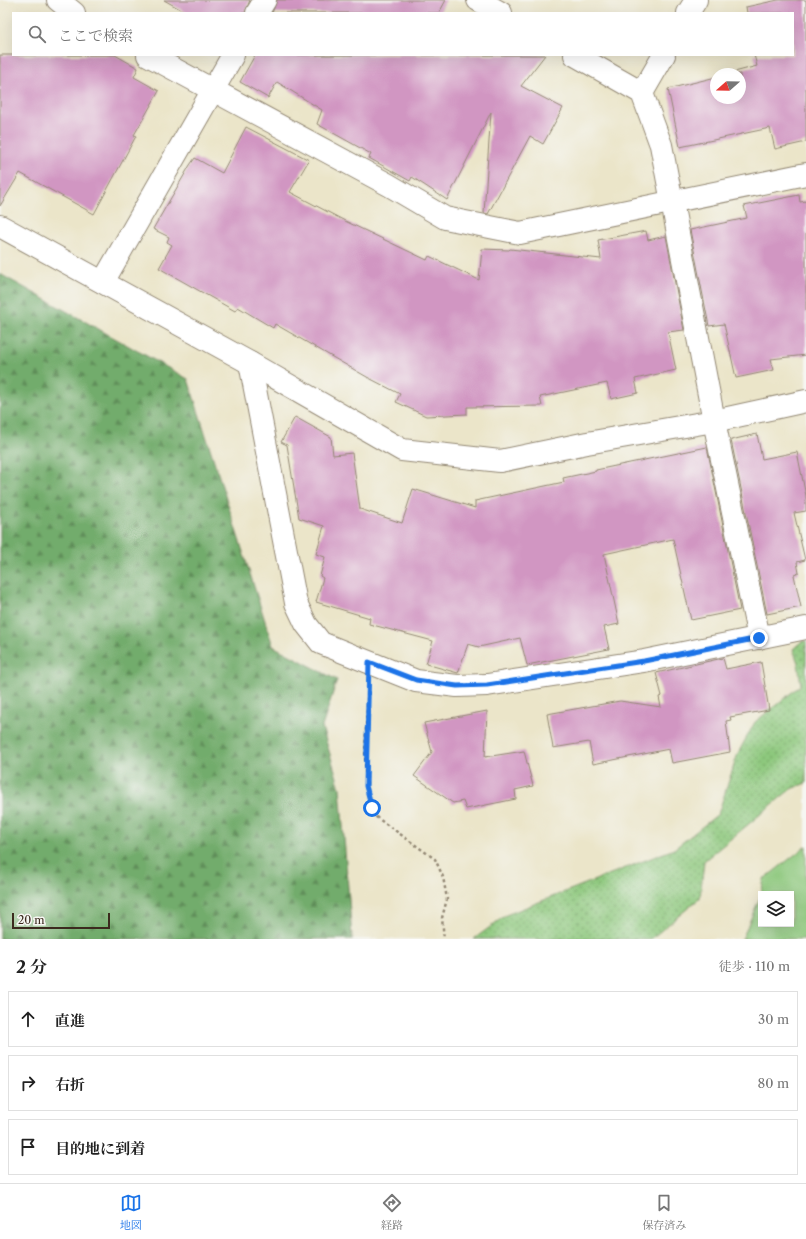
<!DOCTYPE html>
<html lang="ja">
<meta charset="utf-8">
<style>
body{margin:0;font-family:"Libre Caslon Text","Noto Serif JP",serif;background:#f2f2f2;color:#222}
.controls{position:absolute;right:12px;bottom:12px;display:grid;overflow:hidden;border-radius:0px;box-shadow:0 4px 16px #0002}
.controls button{width:36px;height:36px;display:grid;place-items:center;padding:0;border:0;border-bottom:1px solid #e0e0e0;background:#fff;color:#222;font:20px sans-serif}
.compass{position:absolute;left:710px;top:68px;width:36px;height:36px;border-radius:50%;background:#fff;box-shadow:0 4px 16px #0002;rotate:250deg}
.scale{position:absolute;left:12px;bottom:10px;width:98px;box-sizing:border-box;padding-left:4px;border:2px solid #3b2a1e;border-top:0;font-size:11px;line-height:14px;white-space:nowrap;color:#3b2a1e;-webkit-text-stroke:3px #f6f6f2;paint-order:stroke}
.stop{position:absolute;width:12px;height:12px;margin:-9px;border:3px solid #1a73e8;border-radius:50%;background:#fff}
.stop.end{background:#1a73e8;border-color:#fff;box-shadow:0 1px 4px #0008}
.list{margin:0;padding:0;list-style:none}
h2{display:flex;justify-content:space-between;align-items:center;height:52px;margin:0;padding:0 16px;font-size:17px}
h2 small{font-size:13px;font-weight:400;color:#767676}
.list li{display:grid;grid-template-columns:26px 1fr auto;gap:12px;align-items:center;box-sizing:border-box;height:56px;margin:0 8px 8px;padding:0 8px;border:1px solid #e0e0e0;border-radius:0px}
.list b{display:block;font-size:15px;white-space:nowrap}
.list em{font-size:13px;font-style:normal;color:#767676}
.icon{flex:none;width:22px;height:22px;fill:none;stroke:currentColor;stroke-width:2;stroke-linecap:round;stroke-linejoin:round}
.map{position:relative;flex:none;width:806px;height:939px;overflow:hidden}
.search{position:absolute;background:#fff;box-shadow:0 4px 16px #0002;left:12px;right:12px;top:12px;height:44px;display:flex;align-items:center;gap:10px;box-sizing:border-box;padding:0 14px;border-radius:0px;color:#767676;font-size:15px}
.sheet{height:244px;background:#fff}
nav{display:flex;justify-content:space-around;align-items:center;box-sizing:border-box;height:56px;border-top:1px solid #e0e0e0;background:#fff;font-size:11px;color:#767676}
nav a{display:grid;justify-items:center;gap:2px}
nav .on{color:#1a73e8}
.map>svg:first-child{display:block}
.grass{fill:url(#grass-dots);stroke:#64794e}
.forest{fill:url(#forest-firs);stroke:#566b45}
.park{fill:#8dc87d;stroke:#64794e}
.building{fill:#d196c2}
.lines{fill:none;stroke-linecap:round;stroke-linejoin:round}
.minor-casing{stroke:#938874;stroke-width:24}
.path{stroke:#938874;stroke-width:2.5;stroke-dasharray:3 3;stroke-linecap:butt}
.minor{stroke:#fff;stroke-width:22}
.route{stroke:#1a73e8;stroke-width:5}
</style>
<div class="map">
<svg width="806" height="939" viewBox="0 0 806 939">
<defs>
<pattern id="grass-dots" width="8" height="8" patternUnits="userSpaceOnUse"><rect width="8" height="8" fill="#8dc87d"/><path d="M2 2h.1M6 6h.1" fill="none" stroke="#74a366" stroke-width="1.8" stroke-linecap="round"/></pattern>
<pattern id="forest-firs" width="22" height="20" patternUnits="userSpaceOnUse"><rect width="22" height="20" fill="#72ac6c"/><path d="M5 1l3.5 6h-7zM16 11l3.5 6h-7z" fill="#5f8c58"/></pattern>
</defs>
<rect width="100%" height="100%" fill="#f6f6f2"/>
<filter id="ink" filterUnits="userSpaceOnUse"><feTurbulence type="fractalNoise" baseFrequency=".025" numOctaves="2"/><feDisplacementMap in="SourceGraphic" scale="8" xChannelSelector="R" yChannelSelector="G"/><feConvolveMatrix kernelMatrix="1 2 1 2 8 2 1 2 1" color-interpolation-filters="sRGB"/></filter>
<filter id="wash" filterUnits="userSpaceOnUse"><feTurbulence type="fractalNoise" baseFrequency=".012" numOctaves="4" result="noise"/><feDisplacementMap in="SourceGraphic" scale="16" xChannelSelector="R" yChannelSelector="G"/><feGaussianBlur stdDeviation="0.9" result="paint"/><feColorMatrix in="noise" values="0 0 0 0 0 0 0 0 0 0 0 0 0 0 0 0 0 1.4 0 .05"/><feComposite in="paint" operator="in"/></filter>
<g filter="url(#wash)">
<rect width="100%" height="100%" fill="#ebe5c9"/>
<path class="grass" d="M 802,641 L 806,641 L 806,783 L 791,789 L 704,861 L 700,898 L 651,939 L 474,939 L 506,915 L 674,849 L 718,814 L 738,753 L 755,722 L 801,685 L 798,663 L 793,649 Z"/>
<path class="forest" d="M 0,274 L 188,379 L 273,646 L 337,680 L 322,727 L 340,788 L 352,937 L 353,939 L 0,939 Z"/>
<path class="park" d="M 806,846 L 806,939 L 742,939 L 761,895 L 761,924 L 791,924 L 791,894 L 761,894 L 764,879 Z"/>
<g id="blocks">
<g class="building">
<path d="M 164,0 L 250,0 L 245,13 L 187,13 Z"/>
<path d="M 277,0 L 446,0 L 439,13 L 272,13 Z"/>
<path d="M 778,0 L 806,0 L 806,142 L 775,149 L 770,128 L 680,147 L 668,89 L 716,77 L 716,98 L 740,98 L 740,74 L 727,74 L 757,66 L 754,55 L 793,55 L 793,13 L 747,13 L 746,7 Z"/>
<path d="M 0,55 L 115,55 L 138,68 L 134,77 L 159,91 L 134,135 L 136,136 L 94,214 L 20,173 L 0,206 Z"/>
<path d="M 255,55 L 545,55 L 521,86 L 563,108 L 543,144 L 530,136 L 488,214 L 484,213 L 491,112 L 447,200 L 412,177 L 410,181 L 369,158 L 371,154 L 317,124 L 322,110 L 277,82 L 268,98 L 240,82 Z"/>
<path d="M 246,127 L 309,160 L 290,192 L 345,221 L 427,260 L 429,256 L 479,280 L 482,249 L 509,250 L 510,249 L 601,259 L 598,240 L 646,231 L 648,240 L 666,236 L 684,330 L 668,332 L 676,370 L 635,379 L 638,393 L 611,399 L 607,383 L 540,397 L 542,406 L 467,407 L 467,414 L 426,416 L 396,402 L 400,394 L 367,377 L 275,324 L 273,328 L 238,307 L 235,311 L 159,268 L 172,245 L 167,242 L 169,237 L 153,229 L 190,165 L 195,158 L 222,173 Z"/>
<path d="M 799,195 L 800,202 L 806,201 L 806,355 L 771,359 L 774,370 L 736,378 L 724,324 L 709,326 L 690,230 L 747,218 L 744,206 Z"/>
<path d="M 295,417 L 331,437 L 333,455 L 352,453 L 360,509 L 402,523 L 413,489 L 475,508 L 475,501 L 564,482 L 563,478 L 596,471 L 596,470 L 707,447 L 740,610 L 691,620 L 673,539 L 604,554 L 619,624 L 604,627 L 609,649 L 527,665 L 520,638 L 479,647 L 468,644 L 458,673 L 426,664 L 433,641 L 369,624 L 370,618 L 316,602 L 323,578 L 320,576 L 325,557 L 316,554 L 324,526 L 299,518 L 287,445 L 281,442 Z"/>
<path d="M 757,434 L 762,459 L 797,452 L 806,496 L 806,511 L 794,513 L 805,560 L 797,562 L 799,573 L 794,575 L 801,607 L 767,614 L 731,440 Z"/>
<path d="M 723,658 L 726,669 L 761,662 L 769,710 L 730,717 L 731,720 L 726,721 L 730,752 L 672,763 L 669,749 L 593,764 L 589,742 L 553,748 L 547,714 L 620,701 L 661,707 L 659,697 L 662,696 L 656,673 Z"/>
<path d="M 487,711 L 485,757 L 524,751 L 533,786 L 515,790 L 516,799 L 466,809 L 463,801 L 453,803 L 414,776 L 432,752 L 424,723 Z"/>
</g>
</g>
</g>
<g filter="url(#ink)">
<use href="#blocks" fill-opacity="0" stroke="#938874" stroke-width="1"/>
<g class="lines">
<defs>
<g id="minor">
<path d="M 58,0 L 74,13"/>
<path d="M 478,0 L 501,13"/>
<path d="M 257,13 L 265,0"/>
<path d="M 688,13 L 696,0"/>
<path d="M 148,55 L 389,185 L 445,218 L 520,233 L 806,174"/>
<path d="M 575,55 L 642,93 L 661,145 L 714,421 L 759,638"/>
<path d="M 642,93 L 664,55"/>
<path d="M 0,226 L 250,363 L 402,450 L 500,461 L 587,443 L 714,421 L 806,401"/>
<path d="M 103,282 L 233,55"/>
<path d="M 250,363 L 296,603 L 306,624 L 321,643 L 416,681 L 457,686 L 487,685 L 644,661 L 806,628"/>
</g>
</defs>
<use href="#minor" class="minor-casing"/>
<path class="path" d="M 368,692 C 367,728 359,785 376,817 L 435,859 L 443,877 L 447,899 L 442,918 L 444,939"/>
<use href="#minor" class="minor"/>
</g>
</g>
<g class="lines" filter="url(#ink)">
<path class="route" d="M 372,808 L 366,786 L 369,662 L 416,680 L 457,686 L 487,685 L 644,661 L 759,638"/>
</g>
</svg>
<div class="controls">
<button><svg class="icon" aria-label="layers" viewBox="0 0 24 24"><path d="M12 4l9 5-9 5-9-5zM3 14l9 5 9-5"/></svg></button>
</div>
<svg class="compass" viewBox="-18 -18 36 36"><path d="M0-13l5 13h-10z" fill="#e53935"/><path d="M0 13l5-13h-10z" fill="#767676"/></svg>
<div class="scale">20 m</div>
<div class="stop" style="left:372px;top:808px"></div>
<div class="stop end" style="left:759px;top:638px"></div>
<div class="search"><svg class="icon" aria-label="search" viewBox="0 0 24 24"><circle cx="10" cy="10" r="6"/><path d="M15 15l6 6"/></svg>ここで検索</div>
</div>
<section class="sheet">
<h2>2 分<small>徒歩 · 110 m</small></h2>
<ul class="list">
<li><svg class="icon" aria-label="ahead" viewBox="0 0 24 24"><path d="M12 20V5M6 11l6-6 6 6"/></svg><div><b>直進</b></div><em>30 m</em></li>
<li><svg class="icon" aria-label="right" viewBox="0 0 24 24"><path d="M7 20v-9h11M14 6l5 5-5 5"/></svg><div><b>右折</b></div><em>80 m</em></li>
<li><svg class="icon" aria-label="arrive" viewBox="0 0 24 24"><path d="M6 21V4h12l-3 4 3 4H6"/></svg><div><b>目的地に到着</b></div></li>
</ul>
</section>
<nav>
<a class="on"><svg class="icon" aria-label="map" viewBox="0 0 24 24"><path d="M3 6l6-2 6 2 6-2v14l-6 2-6-2-6 2zM9 4v14M15 6v14"/></svg>地図</a>
<a><svg class="icon" aria-label="directions" viewBox="0 0 24 24"><path d="M12 3l9 9-9 9-9-9zM9 14v-3h6M13 9l2 2-2 2"/></svg>経路</a>
<a><svg class="icon" aria-label="saved" viewBox="0 0 24 24"><path d="M7 4h10v16l-5-4-5 4z"/></svg>保存済み</a>
</nav>
